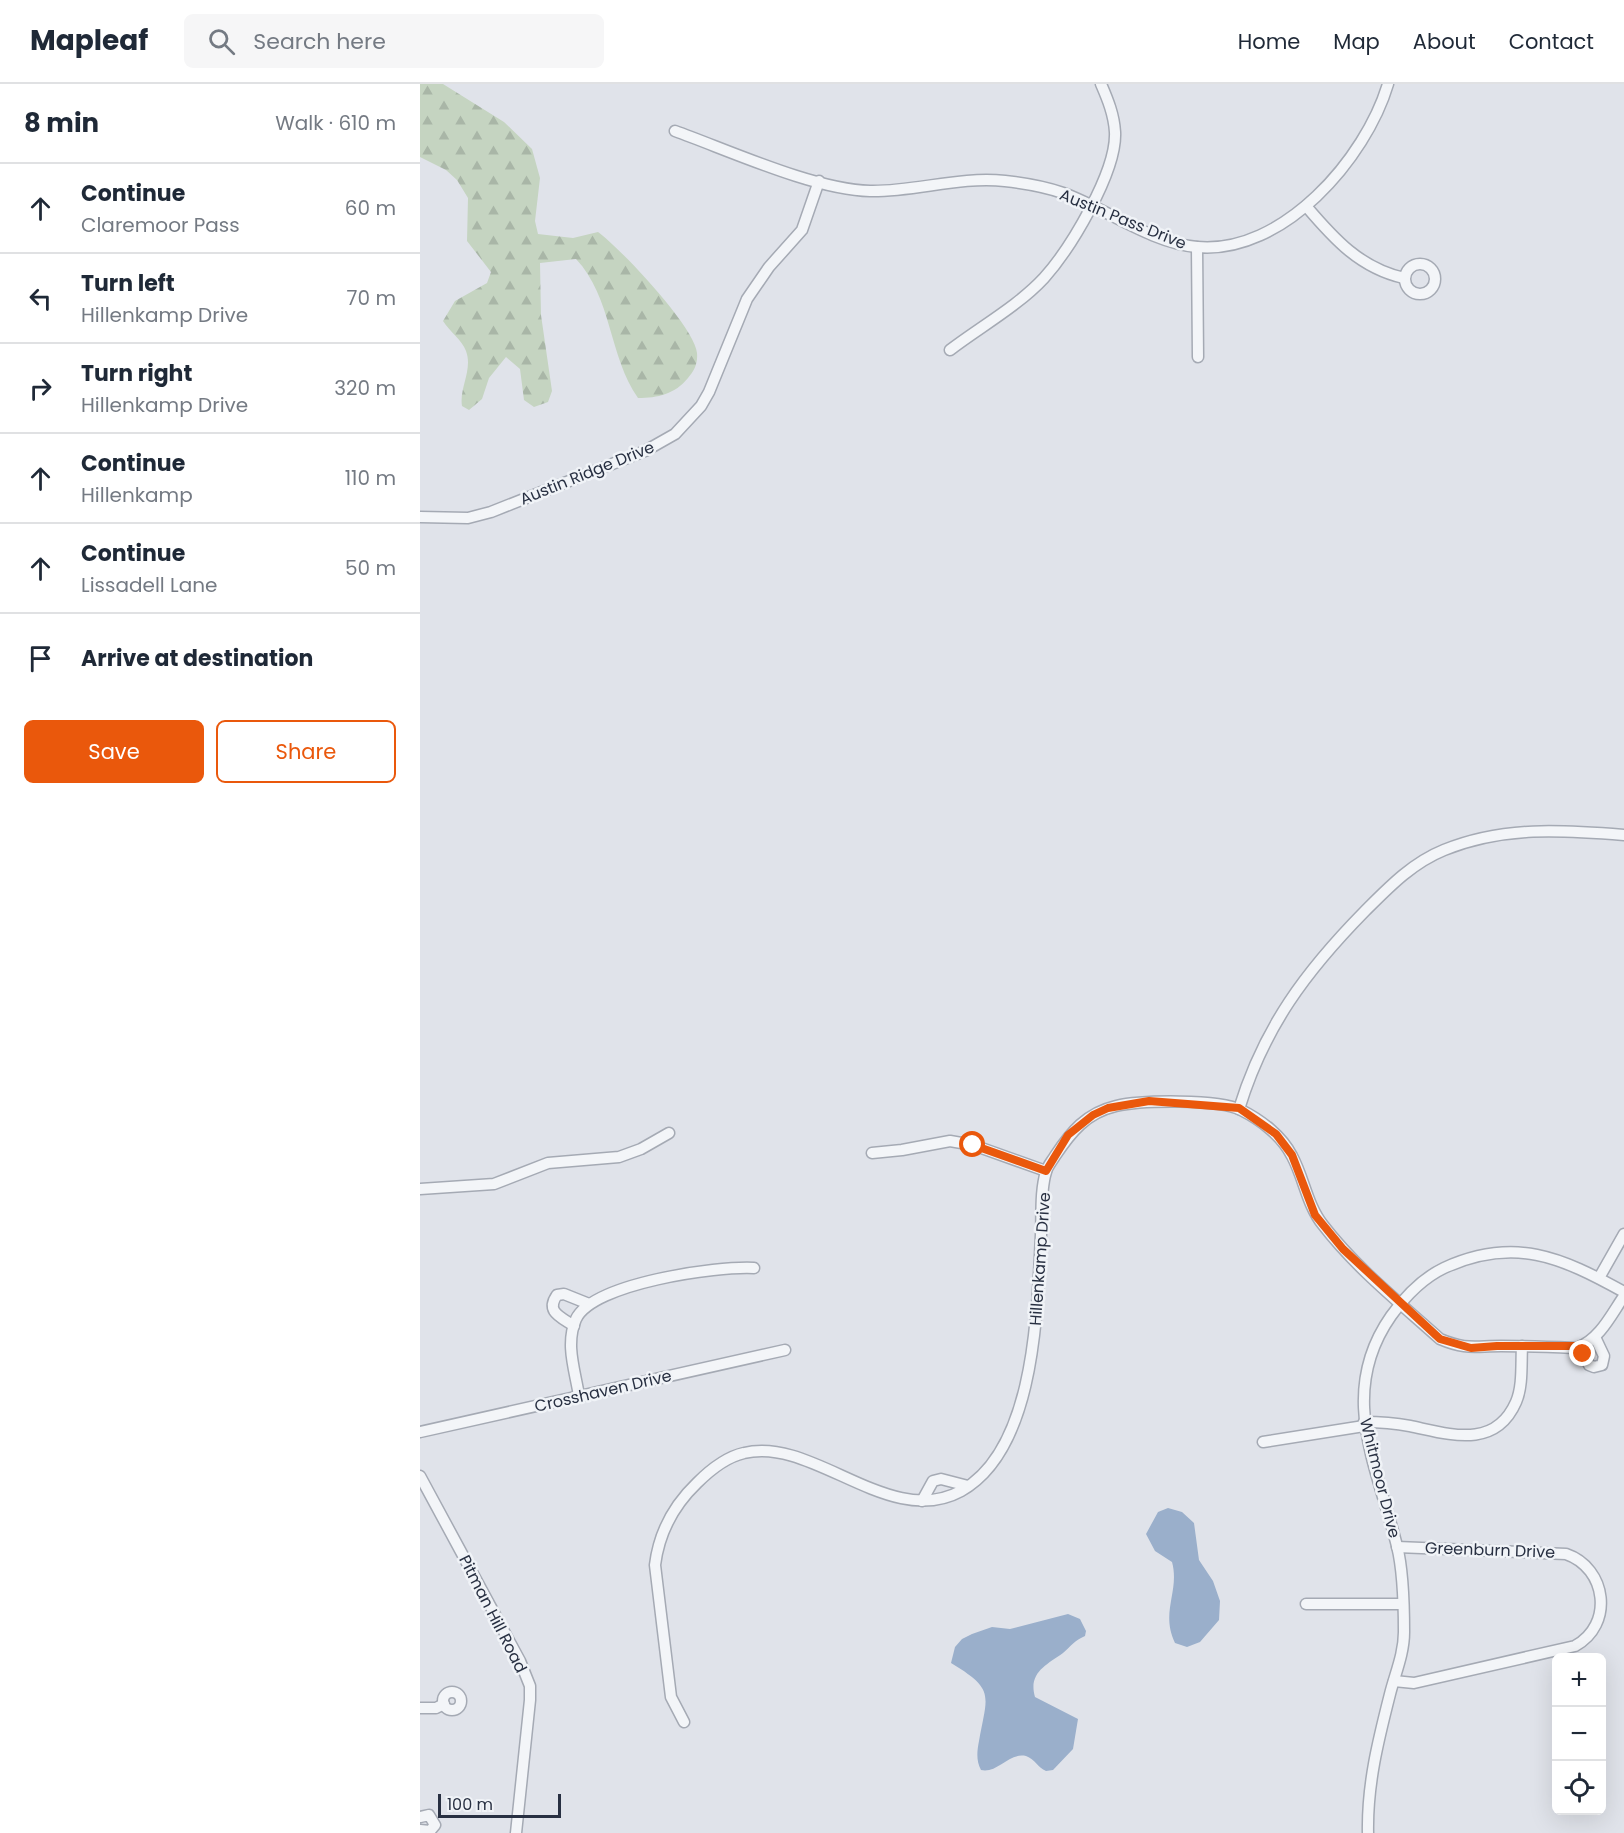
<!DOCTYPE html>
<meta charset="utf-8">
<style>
body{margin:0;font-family:Poppins,sans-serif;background:#f6f6f7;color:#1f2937}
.controls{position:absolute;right:18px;bottom:18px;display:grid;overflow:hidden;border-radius:9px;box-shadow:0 6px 24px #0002}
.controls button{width:54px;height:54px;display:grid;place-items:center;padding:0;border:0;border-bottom:2px solid #e0e1e3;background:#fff;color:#1f2937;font:30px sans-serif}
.scale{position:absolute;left:18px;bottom:15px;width:123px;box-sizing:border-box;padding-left:6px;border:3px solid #283042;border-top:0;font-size:16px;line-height:21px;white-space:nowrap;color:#283042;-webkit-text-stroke:4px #f0f3f7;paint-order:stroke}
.stop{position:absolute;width:18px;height:18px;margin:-14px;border:4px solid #ea580c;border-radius:50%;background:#fff}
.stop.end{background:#ea580c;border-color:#fff;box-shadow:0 2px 6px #0008}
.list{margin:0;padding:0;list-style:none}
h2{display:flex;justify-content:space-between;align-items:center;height:78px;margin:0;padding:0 24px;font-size:26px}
h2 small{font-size:20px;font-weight:400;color:#747a83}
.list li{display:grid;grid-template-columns:39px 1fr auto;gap:18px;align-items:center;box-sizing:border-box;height:90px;padding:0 24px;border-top:2px solid #e0e1e3}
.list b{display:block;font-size:22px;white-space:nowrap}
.list p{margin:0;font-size:20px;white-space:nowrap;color:#747a83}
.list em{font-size:20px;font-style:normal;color:#747a83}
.actions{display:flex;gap:12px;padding:18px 24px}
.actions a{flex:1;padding:14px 0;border:2px solid #ea580c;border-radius:9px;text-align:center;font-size:21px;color:#ea580c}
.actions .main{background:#ea580c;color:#fff}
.icon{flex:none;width:33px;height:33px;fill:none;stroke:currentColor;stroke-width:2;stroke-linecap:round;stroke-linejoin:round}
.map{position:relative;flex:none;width:1204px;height:1749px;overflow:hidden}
header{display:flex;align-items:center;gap:36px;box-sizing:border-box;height:84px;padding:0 30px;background:#fff;border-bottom:2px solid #e0e1e3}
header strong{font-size:28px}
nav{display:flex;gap:33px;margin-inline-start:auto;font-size:21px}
.search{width:420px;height:54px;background:#f6f6f7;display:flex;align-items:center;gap:15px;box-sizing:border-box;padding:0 21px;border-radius:9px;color:#747a83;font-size:22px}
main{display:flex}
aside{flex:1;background:#fff}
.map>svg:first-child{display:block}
.forest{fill:url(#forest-firs)}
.water{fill:#9aafcb}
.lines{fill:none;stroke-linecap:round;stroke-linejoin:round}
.minor-casing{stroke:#a5aab4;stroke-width:13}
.minor{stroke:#f3f5f8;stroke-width:10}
.route{stroke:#ea580c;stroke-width:8}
.labels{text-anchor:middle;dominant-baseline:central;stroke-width:5;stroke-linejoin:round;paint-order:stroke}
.street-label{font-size:16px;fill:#283042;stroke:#f0f3f7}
</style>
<header>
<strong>Mapleaf</strong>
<div class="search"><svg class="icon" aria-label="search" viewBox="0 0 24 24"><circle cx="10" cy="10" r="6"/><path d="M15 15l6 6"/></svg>Search here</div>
<nav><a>Home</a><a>Map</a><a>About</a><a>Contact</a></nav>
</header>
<main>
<aside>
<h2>8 min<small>Walk · 610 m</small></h2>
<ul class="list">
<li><svg class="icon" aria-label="ahead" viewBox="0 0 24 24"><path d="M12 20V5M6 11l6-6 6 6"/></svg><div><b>Continue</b><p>Claremoor Pass</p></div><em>60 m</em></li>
<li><svg class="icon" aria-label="left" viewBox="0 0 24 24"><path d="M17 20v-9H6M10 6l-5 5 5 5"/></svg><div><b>Turn left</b><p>Hillenkamp Drive</p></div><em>70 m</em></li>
<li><svg class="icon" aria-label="right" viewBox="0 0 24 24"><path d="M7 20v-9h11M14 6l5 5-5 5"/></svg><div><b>Turn right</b><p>Hillenkamp Drive</p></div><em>320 m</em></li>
<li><svg class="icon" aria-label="ahead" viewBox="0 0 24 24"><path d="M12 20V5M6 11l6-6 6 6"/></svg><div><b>Continue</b><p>Hillenkamp</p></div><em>110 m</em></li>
<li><svg class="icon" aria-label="ahead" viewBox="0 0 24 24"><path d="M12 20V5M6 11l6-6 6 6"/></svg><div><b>Continue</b><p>Lissadell Lane</p></div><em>50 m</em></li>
<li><svg class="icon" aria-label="arrive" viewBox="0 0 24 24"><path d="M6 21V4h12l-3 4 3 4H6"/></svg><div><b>Arrive at destination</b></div></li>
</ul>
<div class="actions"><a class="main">Save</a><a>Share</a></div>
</aside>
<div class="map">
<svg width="1204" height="1749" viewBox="0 0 1204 1749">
<defs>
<pattern id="forest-firs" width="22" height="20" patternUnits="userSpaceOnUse" patternTransform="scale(1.5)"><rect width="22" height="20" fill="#c5d4c1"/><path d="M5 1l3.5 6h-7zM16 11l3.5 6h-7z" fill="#a9b6a7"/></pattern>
</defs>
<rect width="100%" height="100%" fill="#e0e3ea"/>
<path class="forest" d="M 0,0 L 23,0 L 84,38 L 112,65 L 120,94 L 115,137 L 118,150 L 153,154 L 178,148 C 200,164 275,243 277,269 C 278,280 274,287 268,294 C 255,310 238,314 218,314 C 189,273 192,213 156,175 L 120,179 L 121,231 L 132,307 L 128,318 L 114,323 L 104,316 L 100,285 L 86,273 L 69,294 L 62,315 L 49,326 L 42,322 C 39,304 53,286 46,267 C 42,256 30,248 23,237 L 35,217 L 67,199 L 71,188 L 47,157 L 48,114 L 37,96 L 26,86 L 0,73 Z"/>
<g class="water">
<path d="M 748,1424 L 762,1428 L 774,1439 L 779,1476 L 793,1497 L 800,1517 L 799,1536 L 780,1558 L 767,1563 L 755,1559 C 740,1528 760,1507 752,1478 L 735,1467 L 726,1450 L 738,1428 Z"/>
<path d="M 648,1530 L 660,1535 L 666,1547 L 665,1552 C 655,1556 650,1563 643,1569 C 626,1581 608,1589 615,1613 L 658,1635 L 653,1665 L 633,1686 L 626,1687 C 618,1684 615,1675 606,1672 C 589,1668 577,1690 561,1686 C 556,1677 557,1667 559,1657 C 567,1611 576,1606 531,1579 L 535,1563 L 542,1555 L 552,1550 L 572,1543 L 590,1545 Z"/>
</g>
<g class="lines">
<defs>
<g id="minor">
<path d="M 255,47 C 308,66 395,106 450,107 C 495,108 539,92 585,97 C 603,99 626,103 643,109 C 685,124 731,159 777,163 C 863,171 946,74 968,0"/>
<path d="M 886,122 C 914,155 940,184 984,194"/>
<path d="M 777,163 L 778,273"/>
<circle cx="1000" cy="195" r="15"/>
<path d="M 530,266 C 560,243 598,222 624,194 C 650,165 697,88 695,48 C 694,31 688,16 681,0"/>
<path d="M 0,433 L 48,434 L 71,428 L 225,367 L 255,350 L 281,322 L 289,308 L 327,215 L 349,183 L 382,146 L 399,97"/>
<path d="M 819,1025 C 844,943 886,887 945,827 C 969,803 992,779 1024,766 C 1083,742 1142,746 1204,751"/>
<path d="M 452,1069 L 482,1066 L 530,1057 L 553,1061 L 626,1087"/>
<path d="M 0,1105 L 74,1100 L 128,1079 L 199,1073 L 221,1065 L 249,1049"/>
<path d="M 1179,1194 L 1204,1150"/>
<path d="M 154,1242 C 141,1233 125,1228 137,1211 L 144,1210 L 169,1220"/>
<path d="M 1161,1262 L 1169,1281 L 1174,1283 L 1182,1281 L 1184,1272 L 1175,1253"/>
<path d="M 159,1312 C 155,1286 145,1260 156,1235 C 173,1199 297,1182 334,1184"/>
<path d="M 944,1338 C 959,1338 974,1339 990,1342 C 1029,1350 1075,1366 1096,1318 C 1103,1302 1101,1280 1102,1262"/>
<path d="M 0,1348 L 365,1266"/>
<path d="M 843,1358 L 944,1342"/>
<path d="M 0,1392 L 100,1577 L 110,1602 L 110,1616 L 96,1749"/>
<path d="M 502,1417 L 513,1397 L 521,1395 L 548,1402"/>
<path d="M 886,1520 L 982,1520"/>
<path d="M 974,1597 L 994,1599 L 1155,1562 C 1194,1541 1187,1484 1146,1470 L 977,1463"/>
<circle cx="32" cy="1617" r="9"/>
<path d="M 0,1624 L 16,1624 L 24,1620"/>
<path d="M 264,1638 L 251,1613 L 235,1481 C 239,1449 253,1422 277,1399 C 290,1386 306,1373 324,1369 C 393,1352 470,1446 541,1407 C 616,1365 617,1226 621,1151 C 622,1132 620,1107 626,1088 C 627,1083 632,1077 635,1072 C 651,1048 666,1029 696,1022 C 722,1016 798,1015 821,1026 C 841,1036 862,1052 872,1072 C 884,1094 887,1121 903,1141 C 936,1184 980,1219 1020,1255 C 1046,1266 1054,1262 1081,1262 C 1106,1262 1131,1263 1157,1264 C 1180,1255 1191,1231 1204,1212"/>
<path d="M 0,1733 L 9,1731 L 15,1741 L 10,1747 L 0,1746"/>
<path d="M 948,1749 C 947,1701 958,1657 970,1610 C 975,1590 984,1570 984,1548 C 984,1524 983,1486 977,1462 C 957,1382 917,1309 971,1232 C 984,1214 1003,1194 1024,1184 C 1094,1152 1141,1173 1204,1208"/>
</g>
</defs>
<use href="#minor" class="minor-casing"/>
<use href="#minor" class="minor"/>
</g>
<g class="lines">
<path class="route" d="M 553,1061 L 626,1087 L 648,1051 L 673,1031 L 688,1024 L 729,1017 L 819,1024 L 856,1050 L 872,1071 L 895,1131 L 923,1165 L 1020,1255 L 1051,1264 L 1077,1262 L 1161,1262 L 1163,1270"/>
</g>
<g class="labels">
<g class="street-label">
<text transform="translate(703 135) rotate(22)">Austin Pass Drive</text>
<text transform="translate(167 389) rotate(-22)">Austin Ridge Drive</text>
<text transform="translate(620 1175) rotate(-86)">Hillenkamp Drive</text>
<text transform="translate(183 1307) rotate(-13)">Crosshaven Drive</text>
<text transform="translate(960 1394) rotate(76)">Whitmoor Drive</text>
<text transform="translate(1070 1466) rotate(2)">Greenburn Drive</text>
<text transform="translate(73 1530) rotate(63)">Pitman Hill Road</text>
</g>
</g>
</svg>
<div class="controls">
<button>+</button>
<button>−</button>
<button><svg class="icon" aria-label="locate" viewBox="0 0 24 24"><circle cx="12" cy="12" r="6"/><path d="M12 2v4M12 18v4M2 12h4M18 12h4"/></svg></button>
</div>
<div class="scale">100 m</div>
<div class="stop" style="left:553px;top:1061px"></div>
<div class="stop end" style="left:1163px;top:1270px"></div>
</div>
</main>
